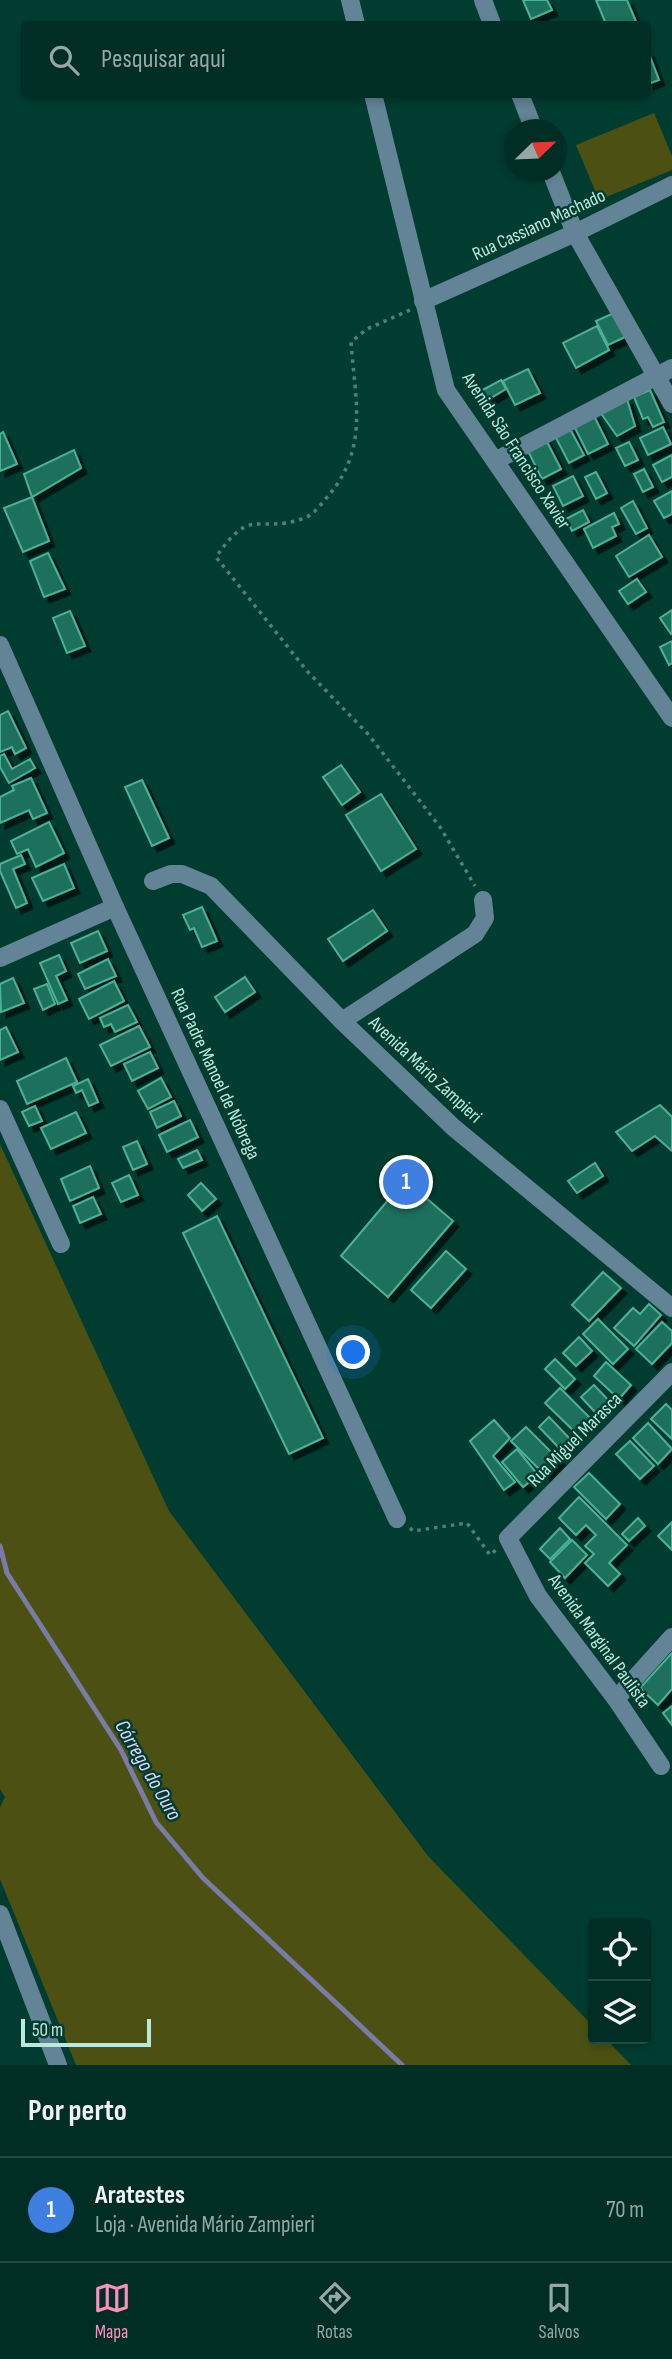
<!DOCTYPE html>
<html lang="pt">
<meta charset="utf-8">
<style>
body{margin:0;font-family:"Sofia Sans Condensed",sans-serif;background:#0a362c;color:#f1f3f6}
.controls{position:absolute;right:21px;bottom:21px;display:grid;overflow:hidden;border-radius:7px;box-shadow:0 4px 10px #0003}
.controls button{width:63px;height:63px;display:grid;place-items:center;padding:0;border:0;border-bottom:2px solid #224a41;background:#002e24;color:#f1f3f6;font:35px sans-serif}
.compass{position:absolute;left:504px;top:119px;width:63px;height:63px;border-radius:50%;background:#002e24;box-shadow:0 4px 10px #0003;rotate:67deg}
.scale{position:absolute;left:21px;bottom:18px;width:130px;box-sizing:border-box;padding-left:7px;border:4px solid #bae8da;border-top:0;font-size:19px;line-height:24px;white-space:nowrap;color:#bae8da;-webkit-text-stroke:5px #003d30;paint-order:stroke}
.you{position:absolute;left:354px;top:1353px;width:24px;height:24px;margin:-18px;border:5px solid #fff;border-radius:50%;background:#1a73e8;box-shadow:0 0 0 10px #1a73e833}
.badge{display:grid;place-items:center;width:46px;height:46px;border-radius:50%;background:#fe8ebd;color:#fff;font-size:23px;font-weight:700}
.pin{position:absolute;translate:-50% -50%;border:4px solid #fff;box-shadow:0 2px 7px #0006}
.list{margin:0;padding:0;list-style:none}
h2{display:flex;justify-content:space-between;align-items:center;height:91px;margin:0;padding:0 28px;font-size:30px}
h2 small{font-size:23px;font-weight:400;color:#95a8a6}
.list li{display:grid;grid-template-columns:46px 1fr auto;gap:21px;align-items:center;box-sizing:border-box;height:105px;padding:0 28px;border-top:2px solid #224a41}
.list b{display:block;font-size:26px;white-space:nowrap}
.list p{margin:0;font-size:23px;white-space:nowrap;color:#95a8a6}
.list em{font-size:23px;font-style:normal;color:#95a8a6}
.icon{flex:none;width:38px;height:38px;fill:none;stroke:currentColor;stroke-width:2;stroke-linecap:round;stroke-linejoin:round}
.map{position:relative;flex:none;width:672px;height:2065px;overflow:hidden}
.search{position:absolute;background:#002e24;box-shadow:0 4px 10px #0003;left:21px;right:21px;top:21px;height:77px;display:flex;align-items:center;gap:18px;box-sizing:border-box;padding:0 24px;border-radius:7px;color:#95a8a6;font-size:26px}
.sheet{height:196px;background:#002e24}
nav{display:flex;justify-content:space-around;align-items:center;box-sizing:border-box;height:98px;border-top:2px solid #224a41;background:#002e24;font-size:19px;color:#95a8a6}
nav a{display:grid;justify-items:center;gap:4px}
nav .on{color:#fe8ebd}
.map>svg:first-child{display:block}
.green{fill:#4c5113}
.lines{fill:none;stroke-linecap:round;stroke-linejoin:round}
.stream{stroke:#7a7ca6;stroke-width:5}
.building{fill:#1a6f5c;stroke:#4bb197;stroke-width:2;filter:url(#shadow)}
.path{stroke:#4c8275;stroke-width:3.5;stroke-dasharray:3.5 5;stroke-linecap:butt}
.minor{stroke:#638497;stroke-width:18}
.labels{text-anchor:middle;dominant-baseline:central;stroke-width:5;stroke-linejoin:round;paint-order:stroke}
.street-label{font-size:19px;fill:#bae8da;stroke:#003d30}
.water-label{font-size:21px;font-style:italic;fill:#ded7fe;stroke:#003d30}
</style>
<div class="map">
<svg width="672" height="2065" viewBox="0 0 672 2065">
<defs>
<filter id="shadow"><feDropShadow dx="5.5" dy="5.5" stdDeviation="0" flood-color="#0009"/></filter>
</defs>
<rect width="100%" height="100%" fill="#003d30"/>
<g class="green">
<path d="M 654,113 L 672,156 L 672,170 L 599,200 L 576,145 Z"/>
<path d="M 0,1144 L 169,1511 L 428,1856 L 593,2026 L 593,2039 L 606,2039 L 631,2065 L 76,2065 L 0,1879 L 0,1807 L 5,1797 L 0,1789 Z"/>
</g>
<g class="lines">
<path class="stream" d="M 0,1546 L 7,1573 L 121,1750 L 156,1822 L 203,1878 L 402,2065"/>
</g>
<g class="building">
<path d="M 523,0 L 547,0 L 552,10 L 531,19 Z"/>
<path d="M 596,0 L 627,0 L 637,24 L 606,24 Z"/>
<path d="M 648,51 L 659,80 L 648,84 Z"/>
<path d="M 616,312 L 627,336 L 608,345 L 596,321 Z"/>
<path d="M 597,326 L 609,350 L 576,368 L 563,343 Z"/>
<path d="M 528,369 L 540,393 L 515,405 L 503,381 Z"/>
<path d="M 501,380 L 506,389 L 484,402 L 479,392 Z"/>
<path d="M 650,390 L 664,422 L 653,427 L 648,417 L 643,419 L 634,397 Z"/>
<path d="M 627,399 L 635,426 L 617,436 L 600,412 Z"/>
<path d="M 593,414 L 608,444 L 588,454 L 573,424 Z"/>
<path d="M 569,427 L 584,455 L 569,463 L 554,434 Z"/>
<path d="M 663,427 L 671,444 L 648,455 L 640,438 Z"/>
<path d="M 3,432 L 17,464 L 0,471 L 0,434 Z"/>
<path d="M 545,438 L 561,469 L 542,479 L 526,447 Z"/>
<path d="M 629,442 L 638,460 L 625,466 L 616,448 Z"/>
<path d="M 74,450 L 81,468 L 32,497 L 24,474 Z"/>
<path d="M 672,455 L 672,477 L 662,482 L 653,465 Z"/>
<path d="M 644,469 L 653,487 L 643,492 L 634,474 Z"/>
<path d="M 596,472 L 607,493 L 596,499 L 585,477 Z"/>
<path d="M 573,476 L 583,496 L 563,506 L 553,486 Z"/>
<path d="M 672,491 L 672,514 L 664,518 L 654,501 Z"/>
<path d="M 32,497 L 49,541 L 23,552 L 4,508 Z"/>
<path d="M 633,501 L 647,528 L 636,534 L 621,508 Z"/>
<path d="M 583,510 L 589,522 L 572,531 L 566,519 Z"/>
<path d="M 614,513 L 619,524 L 612,527 L 616,536 L 593,548 L 584,529 Z"/>
<path d="M 649,535 L 662,557 L 629,577 L 616,556 Z"/>
<path d="M 48,553 L 65,589 L 44,597 L 30,561 Z"/>
<path d="M 637,579 L 646,592 L 628,604 L 619,591 Z"/>
<path d="M 672,610 L 672,633 L 671,634 L 660,618 Z"/>
<path d="M 70,611 L 85,646 L 67,653 L 53,618 Z"/>
<path d="M 672,641 L 672,663 L 669,665 L 660,647 Z"/>
<path d="M 8,711 L 26,748 L 15,754 L 12,747 L 0,752 L 0,715 Z"/>
<path d="M 4,754 L 12,769 L 30,759 L 35,768 L 9,783 L 0,767 L 0,756 Z"/>
<path d="M 341,765 L 360,792 L 342,805 L 323,777 Z"/>
<path d="M 31,778 L 47,813 L 33,819 L 29,810 L 0,823 L 0,797 L 14,790 L 12,786 Z"/>
<path d="M 142,780 L 169,838 L 152,846 L 125,787 Z"/>
<path d="M 381,794 L 416,849 L 381,871 L 346,815 Z"/>
<path d="M 49,822 L 64,853 L 36,867 L 28,849 L 17,854 L 11,841 Z"/>
<path d="M 21,855 L 25,864 L 13,869 L 27,903 L 16,908 L 0,871 L 0,864 Z"/>
<path d="M 64,864 L 74,888 L 43,901 L 32,878 Z"/>
<path d="M 202,907 L 217,941 L 202,947 L 194,928 L 190,930 L 183,915 Z"/>
<path d="M 373,910 L 387,931 L 343,961 L 328,939 Z"/>
<path d="M 98,931 L 107,951 L 80,963 L 71,943 Z"/>
<path d="M 59,955 L 66,971 L 56,976 L 67,1000 L 58,1004 L 40,963 Z"/>
<path d="M 108,959 L 116,976 L 85,989 L 78,974 Z"/>
<path d="M 245,977 L 255,992 L 225,1012 L 215,997 Z"/>
<path d="M 13,978 L 24,1003 L 1,1012 L 0,984 Z"/>
<path d="M 114,981 L 124,1001 L 89,1019 L 79,999 Z"/>
<path d="M 47,984 L 55,1004 L 43,1010 L 34,989 Z"/>
<path d="M 128,1005 L 137,1022 L 115,1032 L 111,1024 L 104,1027 L 100,1018 Z"/>
<path d="M 139,1026 L 150,1047 L 111,1066 L 100,1045 Z"/>
<path d="M 6,1027 L 18,1052 L 0,1060 L 0,1030 Z"/>
<path d="M 150,1052 L 158,1068 L 132,1081 L 124,1064 Z"/>
<path d="M 66,1058 L 77,1082 L 27,1104 L 17,1081 Z"/>
<path d="M 161,1078 L 171,1097 L 148,1109 L 138,1091 Z"/>
<path d="M 88,1079 L 98,1102 L 89,1106 L 82,1090 L 76,1093 L 73,1086 Z"/>
<path d="M 174,1101 L 181,1116 L 157,1128 L 150,1112 Z"/>
<path d="M 660,1105 L 672,1117 L 672,1151 L 655,1136 L 632,1151 L 616,1132 Z"/>
<path d="M 35,1106 L 42,1121 L 29,1126 L 22,1112 Z"/>
<path d="M 76,1112 L 86,1133 L 51,1149 L 41,1128 Z"/>
<path d="M 190,1120 L 198,1137 L 167,1152 L 159,1135 Z"/>
<path d="M 137,1141 L 147,1164 L 133,1170 L 123,1147 Z"/>
<path d="M 197,1150 L 202,1160 L 183,1168 L 178,1159 Z"/>
<path d="M 595,1163 L 603,1176 L 577,1193 L 568,1181 Z"/>
<path d="M 90,1166 L 99,1188 L 70,1201 L 61,1179 Z"/>
<path d="M 129,1175 L 138,1195 L 121,1202 L 112,1183 Z"/>
<path d="M 405,1180 L 453,1221 L 388,1297 L 341,1256 Z"/>
<path d="M 201,1183 L 216,1199 L 202,1211 L 188,1195 Z"/>
<path d="M 93,1197 L 101,1214 L 80,1223 L 73,1206 Z"/>
<path d="M 217,1216 L 323,1438 L 289,1454 L 183,1233 Z"/>
<path d="M 446,1251 L 466,1269 L 431,1308 L 411,1290 Z"/>
<path d="M 603,1272 L 621,1288 L 589,1321 L 572,1305 Z"/>
<path d="M 649,1304 L 661,1315 L 634,1346 L 614,1328 L 633,1308 L 640,1314 Z"/>
<path d="M 598,1319 L 628,1349 L 613,1364 L 583,1334 Z"/>
<path d="M 662,1322 L 672,1331 L 672,1343 L 652,1364 L 636,1349 Z"/>
<path d="M 579,1337 L 592,1351 L 576,1366 L 563,1353 Z"/>
<path d="M 555,1359 L 575,1379 L 565,1389 L 545,1369 Z"/>
<path d="M 606,1362 L 631,1385 L 619,1399 L 594,1376 Z"/>
<path d="M 594,1385 L 609,1401 L 596,1413 L 581,1397 Z"/>
<path d="M 560,1388 L 591,1419 L 577,1434 L 545,1403 Z"/>
<path d="M 666,1404 L 672,1410 L 672,1439 L 651,1419 Z"/>
<path d="M 549,1417 L 571,1440 L 561,1450 L 539,1427 Z"/>
<path d="M 494,1420 L 510,1438 L 493,1456 L 515,1482 L 504,1490 L 470,1441 Z"/>
<path d="M 648,1423 L 672,1449 L 658,1464 L 633,1438 Z"/>
<path d="M 526,1427 L 559,1460 L 545,1475 L 511,1441 Z"/>
<path d="M 630,1441 L 654,1466 L 640,1479 L 616,1454 Z"/>
<path d="M 517,1449 L 538,1475 L 523,1487 L 502,1462 Z"/>
<path d="M 589,1473 L 620,1504 L 606,1519 L 574,1487 Z"/>
<path d="M 579,1497 L 627,1545 L 609,1563 L 620,1574 L 608,1586 L 585,1563 L 594,1554 L 585,1546 L 596,1535 L 586,1525 L 576,1535 L 559,1518 Z"/>
<path d="M 638,1518 L 645,1526 L 629,1541 L 622,1534 Z"/>
<path d="M 672,1522 L 672,1550 L 658,1536 Z"/>
<path d="M 560,1528 L 570,1539 L 550,1559 L 540,1549 Z"/>
<path d="M 572,1540 L 587,1555 L 565,1578 L 550,1562 Z"/>
<path d="M 672,1653 L 672,1689 L 658,1705 L 640,1688 Z"/>
<path d="M 672,1706 L 672,1725 L 663,1713 Z"/>
</g>
<g class="lines">
<g class="path">
<path d="M 410,310 L 367,329 L 351,342 C 355,400 369,447 329,495 C 322,503 313,516 302,519 C 256,534 252,505 216,557 L 307,671 L 368,734 L 440,827 L 475,886"/>
<path d="M 410,1528 L 413,1531 L 467,1523 L 490,1555 L 497,1549"/>
</g>
<g class="minor">
<path d="M 350,0 L 356,24"/>
<path d="M 483,0 L 492,24"/>
<path d="M 373,94 L 446,390 L 672,718"/>
<path d="M 520,94 L 534,130"/>
<path d="M 551,172 L 575,233 L 672,404"/>
<path d="M 423,301 L 575,233 L 672,185"/>
<path d="M 495,461 L 672,368"/>
<path d="M 0,645 L 115,907 L 397,1519"/>
<path d="M 153,881 L 171,874 L 182,874 L 211,886 L 342,1021 L 453,1127 L 672,1308"/>
<path d="M 0,958 L 115,907"/>
<path d="M 342,1021 L 475,934 L 485,918 L 483,900"/>
<path d="M 0,1109 L 61,1244"/>
<path d="M 616,1699 L 672,1637"/>
<path d="M 661,1766 L 616,1699 L 538,1596 L 508,1538 L 672,1372"/>
<path d="M 0,1914 L 58,2065"/>
</g>
</g>
<g class="labels">
<g class="street-label">
<text transform="translate(539 225) rotate(-25)">Rua Cassiano Machado</text>
<text transform="translate(516 451) rotate(57)">Avenida São Francisco Xavier</text>
<text transform="translate(425 1070) rotate(43)">Avenida Mário Zampieri</text>
<text transform="translate(215 1074) rotate(65)">Rua Padre Manoel de Nóbrega</text>
<text transform="translate(575 1440) rotate(-45)">Rua Miguel Marasca</text>
<text transform="translate(599 1641) rotate(54)">Avenida Marginal Paulista</text>
</g>
<g class="water-label">
<text transform="translate(148 1770) rotate(60)">Córrego do Ouro</text>
</g>
</g>
</svg>
<div class="controls">
<button><svg class="icon" aria-label="locate" viewBox="0 0 24 24"><circle cx="12" cy="12" r="6"/><path d="M12 2v4M12 18v4M2 12h4M18 12h4"/></svg></button>
<button><svg class="icon" aria-label="layers" viewBox="0 0 24 24"><path d="M12 4l9 5-9 5-9-5zM3 14l9 5 9-5"/></svg></button>
</div>
<svg class="compass" viewBox="-18 -18 36 36"><path d="M0-13l5 13h-10z" fill="#e53935"/><path d="M0 13l5-13h-10z" fill="#95a8a6"/></svg>
<div class="scale">50 m</div>
<div class="you"></div>
<div class="pin badge" style="left:406px;top:1182px;background:#3f7fe0">1</div>
<div class="search"><svg class="icon" aria-label="search" viewBox="0 0 24 24"><circle cx="10" cy="10" r="6"/><path d="M15 15l6 6"/></svg>Pesquisar aqui</div>
</div>
<section class="sheet">
<h2>Por perto<small></small></h2>
<ul class="list">
<li><span class="badge" style="background:#3f7fe0">1</span><div><b>Aratestes</b><p>Loja · Avenida Mário Zampieri</p></div><em>70 m</em></li>
</ul>
</section>
<nav>
<a class="on"><svg class="icon" aria-label="map" viewBox="0 0 24 24"><path d="M3 6l6-2 6 2 6-2v14l-6 2-6-2-6 2zM9 4v14M15 6v14"/></svg>Mapa</a>
<a><svg class="icon" aria-label="directions" viewBox="0 0 24 24"><path d="M12 3l9 9-9 9-9-9zM9 14v-3h6M13 9l2 2-2 2"/></svg>Rotas</a>
<a><svg class="icon" aria-label="saved" viewBox="0 0 24 24"><path d="M7 4h10v16l-5-4-5 4z"/></svg>Salvos</a>
</nav>
